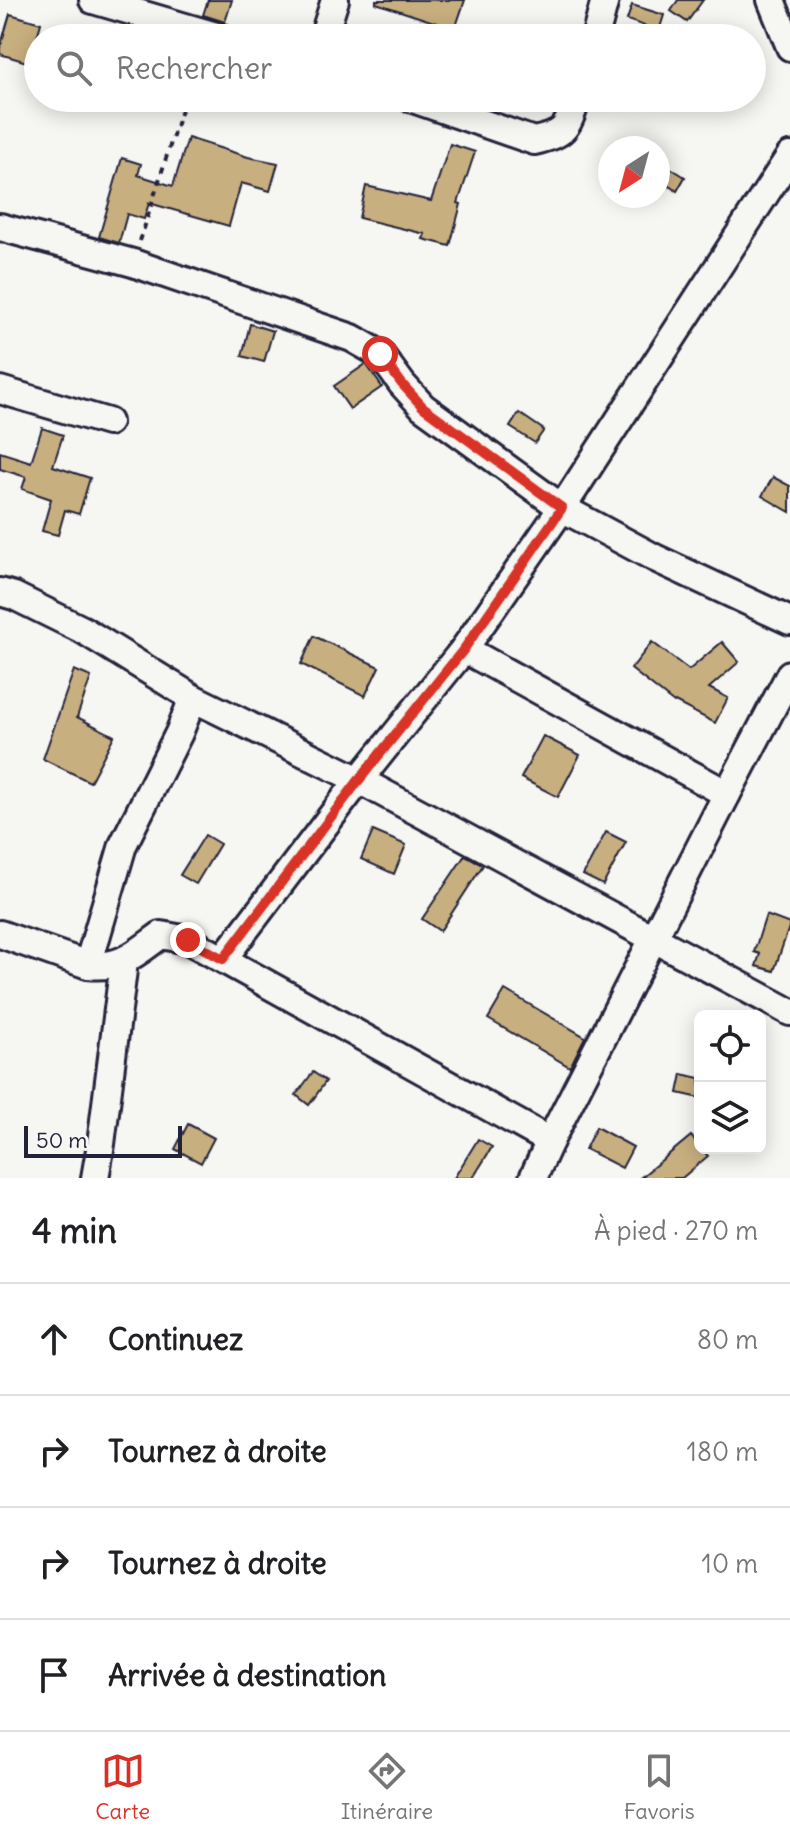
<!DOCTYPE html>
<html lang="fr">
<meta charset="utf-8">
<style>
body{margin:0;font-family:Delius,sans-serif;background:#f6f6f6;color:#202124}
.controls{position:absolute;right:24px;bottom:24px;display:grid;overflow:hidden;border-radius:12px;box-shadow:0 4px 20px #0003}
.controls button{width:72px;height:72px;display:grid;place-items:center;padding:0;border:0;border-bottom:2px solid #e0e0e0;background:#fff;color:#202124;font:40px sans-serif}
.compass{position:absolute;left:598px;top:136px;width:72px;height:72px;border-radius:50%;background:#fff;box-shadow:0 4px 20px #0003;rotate:216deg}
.scale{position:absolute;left:24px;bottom:20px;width:158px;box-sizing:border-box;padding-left:8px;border:4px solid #22223b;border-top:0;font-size:22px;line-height:28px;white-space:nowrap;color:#22223b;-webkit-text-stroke:6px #f6f6f2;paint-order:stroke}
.stop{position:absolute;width:24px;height:24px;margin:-18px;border:6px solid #d93025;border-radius:50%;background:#fff}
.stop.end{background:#d93025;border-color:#fff;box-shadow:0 2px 8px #0008}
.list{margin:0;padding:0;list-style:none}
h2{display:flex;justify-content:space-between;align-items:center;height:104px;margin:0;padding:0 32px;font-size:34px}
h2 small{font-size:26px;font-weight:400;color:#757577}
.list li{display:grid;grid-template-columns:52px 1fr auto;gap:24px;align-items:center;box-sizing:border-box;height:112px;padding:0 32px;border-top:2px solid #e0e0e0}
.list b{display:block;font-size:30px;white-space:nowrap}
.list em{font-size:26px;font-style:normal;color:#757577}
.icon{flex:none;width:44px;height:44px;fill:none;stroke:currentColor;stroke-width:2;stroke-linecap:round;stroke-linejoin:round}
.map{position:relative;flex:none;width:790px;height:1178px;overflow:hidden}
.search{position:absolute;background:#fff;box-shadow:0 4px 20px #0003;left:24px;right:24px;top:24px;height:88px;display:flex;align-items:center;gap:20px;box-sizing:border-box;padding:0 28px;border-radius:44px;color:#757577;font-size:30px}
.sheet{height:552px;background:#fff}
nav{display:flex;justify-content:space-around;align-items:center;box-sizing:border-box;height:112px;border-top:2px solid #e0e0e0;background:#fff;font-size:22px;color:#757577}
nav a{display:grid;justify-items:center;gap:4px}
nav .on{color:#d93025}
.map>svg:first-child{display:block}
.building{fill:#c8af7f;stroke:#22223b;stroke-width:2}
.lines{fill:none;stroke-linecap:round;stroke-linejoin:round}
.minor-casing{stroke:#22223b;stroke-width:32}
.path{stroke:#22223b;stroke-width:4;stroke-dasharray:6 6;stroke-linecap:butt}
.minor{stroke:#f6f6f2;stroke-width:26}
.route{stroke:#d93025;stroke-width:10}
</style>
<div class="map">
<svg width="790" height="1178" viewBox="0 0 790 1178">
<rect width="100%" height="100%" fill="#f6f6f2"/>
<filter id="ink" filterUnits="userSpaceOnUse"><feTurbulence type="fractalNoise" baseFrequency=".0125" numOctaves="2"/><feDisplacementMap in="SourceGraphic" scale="16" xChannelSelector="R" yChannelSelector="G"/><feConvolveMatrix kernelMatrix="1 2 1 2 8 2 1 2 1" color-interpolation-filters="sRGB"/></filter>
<g filter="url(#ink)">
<g class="building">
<path d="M 208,0 L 232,0 L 225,22 L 203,15 Z"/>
<path d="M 376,0 L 465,0 L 455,29 L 376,3 Z"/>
<path d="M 678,0 L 703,0 L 687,22 L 671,11 Z"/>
<path d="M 632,5 L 664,15 L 659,31 L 627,20 Z"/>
<path d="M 10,14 L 41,23 L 30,63 L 0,54 L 0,48 Z"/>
<path d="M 188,138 L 248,157 L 278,163 L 270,191 L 241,183 L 229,226 L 149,203 L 144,219 L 127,214 L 119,243 L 99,237 L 122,158 L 141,164 L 138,175 L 173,186 Z"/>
<path d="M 450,144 L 475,152 L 458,203 L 461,204 L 450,246 L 423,239 L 425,234 L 359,218 L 366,186 L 431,201 Z"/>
<path d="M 658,160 L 685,177 L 677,191 L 658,179 Z"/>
<path d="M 250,324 L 273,331 L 264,362 L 242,356 Z"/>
<path d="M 366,364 L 382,387 L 350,409 L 334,386 Z"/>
<path d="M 519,413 L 544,430 L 535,443 L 510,427 Z"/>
<path d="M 42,428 L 63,435 L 53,466 L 90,478 L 79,514 L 65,510 L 58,535 L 42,531 L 51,499 L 22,489 L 26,477 L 0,469 L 0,452 L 31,462 Z"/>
<path d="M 773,477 L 790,486 L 790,512 L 762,496 Z"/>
<path d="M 314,636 L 379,667 L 365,696 L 301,664 Z"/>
<path d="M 652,642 L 689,670 L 722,642 L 739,662 L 709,688 L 728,698 L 715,723 L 675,702 L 674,703 L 631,669 Z"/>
<path d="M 74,670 L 91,677 L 77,717 L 114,736 L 90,782 L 43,759 Z"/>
<path d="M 543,736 L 580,755 L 558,797 L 521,778 Z"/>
<path d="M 373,831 L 406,845 L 394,874 L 361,859 Z"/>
<path d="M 606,832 L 626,842 L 603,885 L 583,875 Z"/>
<path d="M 205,835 L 220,844 L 196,884 L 180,875 Z"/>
<path d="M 465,855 L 483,865 L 440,931 L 422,919 Z"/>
<path d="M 766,915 L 790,924 L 774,971 L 756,966 L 760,954 L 754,952 Z"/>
<path d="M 505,990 L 585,1037 L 570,1067 L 488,1019 Z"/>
<path d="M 313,1072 L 326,1081 L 309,1105 L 296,1095 Z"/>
<path d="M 682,1074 L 700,1078 L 700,1098 L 678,1093 Z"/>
<path d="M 188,1124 L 214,1138 L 201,1163 L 175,1149 Z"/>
<path d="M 596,1127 L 633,1147 L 622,1168 L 585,1149 Z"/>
<path d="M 691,1136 L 708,1156 L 682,1178 L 640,1178 Z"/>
<path d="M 478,1139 L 492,1147 L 473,1178 L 454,1178 Z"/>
</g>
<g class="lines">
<defs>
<g id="minor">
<path d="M 93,0 L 223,38"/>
<path d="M 771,0 L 790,47"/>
<path d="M 323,38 L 335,0"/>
<path d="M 595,38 L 605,0"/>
<path d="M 410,98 L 534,141 C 566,134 567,128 577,98"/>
<path d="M 0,227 L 133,263 L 352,338 L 380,354 L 402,384 L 423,407 L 562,508 L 655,558 L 790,621"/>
<path d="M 0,390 L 108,422"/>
<path d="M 0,592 L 14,596 L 83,630 L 193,698 L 359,780 L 790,1012"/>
<path d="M 464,649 L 727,794"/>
<path d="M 0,934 L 88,965 C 121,969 136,953 161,935 L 188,940 L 550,1141"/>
<path d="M 223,959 L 359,780 L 464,649 L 562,508 L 790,156"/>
<path d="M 88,965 L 123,845 L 179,733 L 193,698"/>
<path d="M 95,1178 L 101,1144 L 124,962"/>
<path d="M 533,1178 L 550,1141 L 727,794 L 790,674"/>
</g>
</defs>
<use href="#minor" class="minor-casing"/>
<path class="path" d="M 140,241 L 185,98"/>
<use href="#minor" class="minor"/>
</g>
</g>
<g class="lines" filter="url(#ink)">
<path class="route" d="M 188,940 L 223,959 L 359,780 L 464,649 L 562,508 L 423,407 L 402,384 L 380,354"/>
</g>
</svg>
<div class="controls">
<button><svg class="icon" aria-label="locate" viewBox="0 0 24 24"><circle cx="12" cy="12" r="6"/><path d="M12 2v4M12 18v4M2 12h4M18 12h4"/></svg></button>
<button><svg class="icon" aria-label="layers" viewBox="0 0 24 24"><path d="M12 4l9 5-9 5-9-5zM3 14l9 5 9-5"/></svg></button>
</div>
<svg class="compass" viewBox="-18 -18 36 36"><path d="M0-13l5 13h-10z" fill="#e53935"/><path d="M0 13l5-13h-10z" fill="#757577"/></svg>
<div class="scale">50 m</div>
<div class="stop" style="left:380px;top:354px"></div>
<div class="stop end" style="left:188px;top:940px"></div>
<div class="search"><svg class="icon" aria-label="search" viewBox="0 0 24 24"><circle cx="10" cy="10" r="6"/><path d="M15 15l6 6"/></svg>Rechercher</div>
</div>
<section class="sheet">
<h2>4 min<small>À pied · 270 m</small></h2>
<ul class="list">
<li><svg class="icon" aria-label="ahead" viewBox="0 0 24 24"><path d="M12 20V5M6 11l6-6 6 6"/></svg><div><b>Continuez</b></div><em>80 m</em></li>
<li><svg class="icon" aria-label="right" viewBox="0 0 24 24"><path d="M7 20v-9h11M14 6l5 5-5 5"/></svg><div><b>Tournez à droite</b></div><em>180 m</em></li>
<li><svg class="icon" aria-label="right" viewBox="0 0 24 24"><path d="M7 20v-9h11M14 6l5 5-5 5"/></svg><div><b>Tournez à droite</b></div><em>10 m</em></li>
<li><svg class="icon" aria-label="arrive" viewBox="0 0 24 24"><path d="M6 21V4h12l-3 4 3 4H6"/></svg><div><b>Arrivée à destination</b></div></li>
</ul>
</section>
<nav>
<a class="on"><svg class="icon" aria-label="map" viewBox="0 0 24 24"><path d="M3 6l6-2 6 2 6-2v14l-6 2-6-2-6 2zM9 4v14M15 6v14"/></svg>Carte</a>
<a><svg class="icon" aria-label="directions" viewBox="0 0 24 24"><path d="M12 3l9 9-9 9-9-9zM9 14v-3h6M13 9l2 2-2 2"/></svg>Itinéraire</a>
<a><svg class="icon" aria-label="saved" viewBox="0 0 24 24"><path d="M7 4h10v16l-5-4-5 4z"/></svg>Favoris</a>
</nav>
